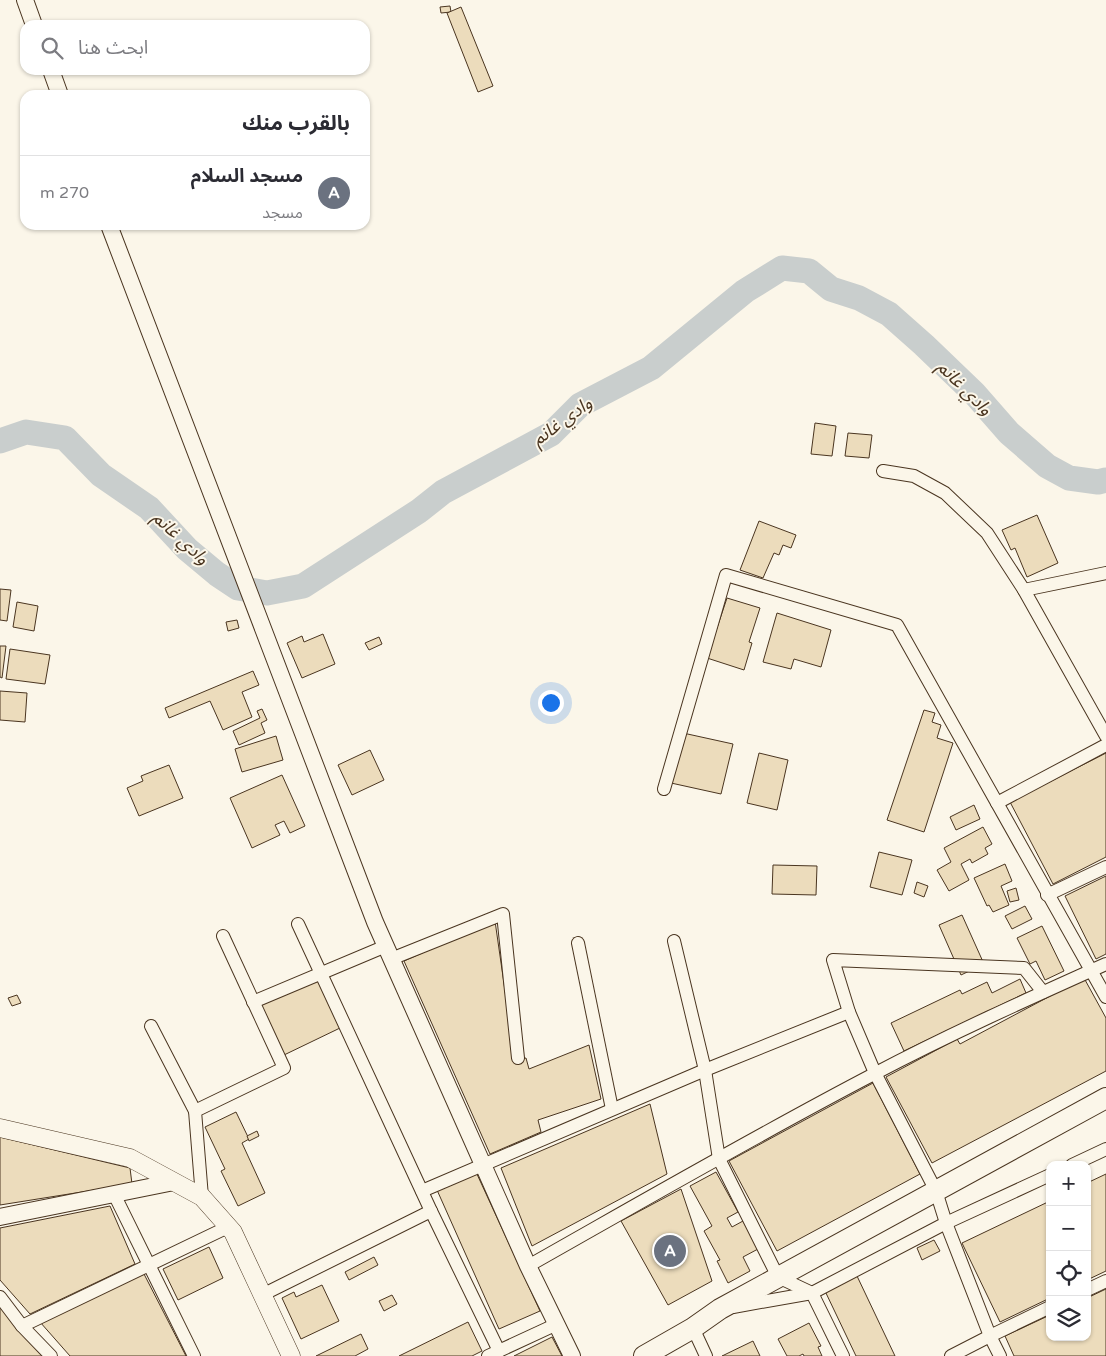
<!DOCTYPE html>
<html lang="ar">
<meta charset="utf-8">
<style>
body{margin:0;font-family:"Varela Round","Noto Sans Arabic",sans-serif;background:#f2f2f3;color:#2b2b33;direction:rtl}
.controls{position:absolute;right:15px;bottom:15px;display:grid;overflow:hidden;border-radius:10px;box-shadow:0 1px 4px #0004}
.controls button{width:45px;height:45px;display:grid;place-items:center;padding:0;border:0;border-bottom:1px solid #e1e1e2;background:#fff;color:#2b2b33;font:25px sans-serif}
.you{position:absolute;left:550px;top:702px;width:18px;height:18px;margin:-12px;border:4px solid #fff;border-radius:50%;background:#1a73e8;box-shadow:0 0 0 8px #1a73e833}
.badge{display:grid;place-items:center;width:32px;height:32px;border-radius:50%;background:#d93025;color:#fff;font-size:16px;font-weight:700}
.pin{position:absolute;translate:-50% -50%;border:2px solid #fff;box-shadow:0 1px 5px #0006}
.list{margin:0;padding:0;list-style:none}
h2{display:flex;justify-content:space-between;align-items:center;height:65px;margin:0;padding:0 20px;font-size:21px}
h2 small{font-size:16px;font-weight:400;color:#7c7c81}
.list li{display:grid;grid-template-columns:32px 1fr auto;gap:15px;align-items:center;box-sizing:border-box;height:75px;padding:0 20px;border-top:1px solid #e1e1e2}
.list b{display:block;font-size:19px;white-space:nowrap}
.list p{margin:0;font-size:16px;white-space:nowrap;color:#7c7c81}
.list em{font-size:16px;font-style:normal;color:#7c7c81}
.icon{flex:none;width:28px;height:28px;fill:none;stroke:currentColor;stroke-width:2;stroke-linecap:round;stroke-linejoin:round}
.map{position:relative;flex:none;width:1106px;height:1356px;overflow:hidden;direction:ltr}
.search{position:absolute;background:#fff;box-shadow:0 1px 4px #0004;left:20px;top:20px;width:350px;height:55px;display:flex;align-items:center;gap:12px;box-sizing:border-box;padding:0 18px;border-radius:15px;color:#7c7c81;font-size:19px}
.panel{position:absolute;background:#fff;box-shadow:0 1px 4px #0004;left:20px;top:90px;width:350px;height:140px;border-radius:15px;direction:rtl}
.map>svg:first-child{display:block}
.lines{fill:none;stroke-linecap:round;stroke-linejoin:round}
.river{stroke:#c9cecd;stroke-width:25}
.building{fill:#ecdcbc;stroke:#4a3520}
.minor-casing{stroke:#4a3520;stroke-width:14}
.tertiary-casing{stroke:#4a3520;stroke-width:18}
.secondary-casing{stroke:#4a3520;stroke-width:19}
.primary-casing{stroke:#4a3520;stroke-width:22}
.minor{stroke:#fbf6e9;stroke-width:12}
.tertiary{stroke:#fbf6e9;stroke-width:16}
.secondary{stroke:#fbf6e9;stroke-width:18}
.primary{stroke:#fbf6e9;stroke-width:20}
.labels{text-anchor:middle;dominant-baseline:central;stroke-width:4;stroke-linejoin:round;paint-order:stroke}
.water-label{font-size:18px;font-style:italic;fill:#4a3520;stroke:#fbf6e9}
</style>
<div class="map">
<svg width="1106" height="1356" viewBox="0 0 1106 1356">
<rect width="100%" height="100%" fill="#fbf6e9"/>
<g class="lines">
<path class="river" d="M 0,441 L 26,432 L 65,438 L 101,475 L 149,508 L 187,549 L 217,574 L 238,588 L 267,593 L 303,586 L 419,511 L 443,492 L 551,434 L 580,405 L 651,368 L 745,291 L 782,268 L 809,271 L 831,289 L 859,298 L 889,314 L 924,345 L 974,393 L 1009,433 L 1047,466 L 1069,478 L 1098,482 L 1106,480"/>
</g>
<g class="building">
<path d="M 450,6 L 451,12 L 441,13 L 440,7 Z"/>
<path d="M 461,7 L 493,86 L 478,92 L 447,13 Z"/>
<path d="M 815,423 L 836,426 L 832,456 L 811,454 Z"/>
<path d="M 848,433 L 872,435 L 869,458 L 845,456 Z"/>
<path d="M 1037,515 L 1058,563 L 1027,577 L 1015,548 L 1011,550 L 1002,530 Z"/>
<path d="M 759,521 L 796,535 L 791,548 L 783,545 L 779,555 L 774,553 L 763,578 L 740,570 Z"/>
<path d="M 0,589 L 11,590 L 7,621 L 0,620 Z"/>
<path d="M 727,598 L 760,608 L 749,642 L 752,643 L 744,670 L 707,658 Z"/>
<path d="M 17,602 L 38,606 L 34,631 L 13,627 Z"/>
<path d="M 777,613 L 831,630 L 821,667 L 794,659 L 791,669 L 763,662 Z"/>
<path d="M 237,620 L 239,628 L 228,631 L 226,622 Z"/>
<path d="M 323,634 L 335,664 L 302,678 L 287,643 L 302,636 L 304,642 Z"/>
<path d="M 379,637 L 382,644 L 369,650 L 365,643 Z"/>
<path d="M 0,646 L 6,646 L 2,678 L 0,677 Z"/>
<path d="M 10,649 L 50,655 L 45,684 L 6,679 Z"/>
<path d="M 253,671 L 259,685 L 242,692 L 252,717 L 223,730 L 210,701 L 169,718 L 165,708 Z"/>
<path d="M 0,691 L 27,693 L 25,722 L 0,720 Z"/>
<path d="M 262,709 L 267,720 L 261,723 L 265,733 L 239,745 L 233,731 L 260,718 L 257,711 Z"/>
<path d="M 924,710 L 935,713 L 932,722 L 941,725 L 937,738 L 953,743 L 924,832 L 887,820 Z"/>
<path d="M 683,733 L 733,744 L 721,794 L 671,783 Z"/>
<path d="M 276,736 L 283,760 L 242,772 L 235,749 Z"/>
<path d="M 370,750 L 384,780 L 352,795 L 338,765 Z"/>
<path d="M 759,753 L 788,760 L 777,810 L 747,803 Z"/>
<path d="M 1106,753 L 1106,857 L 1053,884 L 1010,802 Z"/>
<path d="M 169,765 L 183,798 L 139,816 L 127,788 L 143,781 L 141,776 Z"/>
<path d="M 282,775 L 305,826 L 290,833 L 284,821 L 275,825 L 280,835 L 252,848 L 230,798 Z"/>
<path d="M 974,805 L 980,819 L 956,830 L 950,817 Z"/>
<path d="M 983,827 L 992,844 L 985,848 L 988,854 L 972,863 L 970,859 L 961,864 L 969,880 L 949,891 L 937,870 L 951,862 L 944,848 Z"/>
<path d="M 879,852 L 912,860 L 902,895 L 870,887 Z"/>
<path d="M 1005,864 L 1012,881 L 1001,886 L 1009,905 L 993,912 L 989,905 L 987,906 L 974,878 Z"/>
<path d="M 773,865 L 817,866 L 816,895 L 772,894 Z"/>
<path d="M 1106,876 L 1106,954 L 1096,959 L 1065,896 Z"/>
<path d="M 917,882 L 928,886 L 924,897 L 914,893 Z"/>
<path d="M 1016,888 L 1019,900 L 1010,902 L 1007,891 Z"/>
<path d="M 1025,906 L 1032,919 L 1012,929 L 1005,916 Z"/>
<path d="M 962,915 L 984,964 L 961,975 L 939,925 Z"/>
<path d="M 495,921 L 515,1060 L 526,1058 L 529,1069 L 589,1045 L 601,1099 L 538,1120 L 541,1132 L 490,1154 L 404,961 Z"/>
<path d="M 1042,926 L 1064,971 L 1045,980 L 1036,961 L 1030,964 L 1017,938 Z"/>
<path d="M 318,978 L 340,1028 L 284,1055 L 258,1003 Z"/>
<path d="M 1084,978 L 1106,1018 L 1106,1071 L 932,1163 L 886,1077 L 957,1039 L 960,1044 Z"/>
<path d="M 1020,979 L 1026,993 L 904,1051 L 891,1023 L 960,990 L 962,994 L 987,982 L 992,993 Z"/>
<path d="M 17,995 L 21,1003 L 12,1006 L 8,998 Z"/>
<path d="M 873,1083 L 920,1174 L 777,1251 L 729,1161 Z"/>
<path d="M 650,1104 L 667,1174 L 532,1246 L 501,1168 Z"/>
<path d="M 236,1112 L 249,1139 L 242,1143 L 265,1193 L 238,1206 L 221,1171 L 225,1169 L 205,1127 Z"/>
<path d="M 257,1131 L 259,1136 L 249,1141 L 247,1136 Z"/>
<path d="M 0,1137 L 130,1168 L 132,1184 L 0,1205 Z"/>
<path d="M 476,1172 L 540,1311 L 499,1329 L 437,1190 Z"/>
<path d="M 716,1172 L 738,1212 L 727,1218 L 732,1227 L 743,1221 L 758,1249 L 743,1257 L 750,1271 L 728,1283 L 717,1261 L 720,1260 L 704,1231 L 712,1226 L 690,1186 Z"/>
<path d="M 1106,1174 L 1106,1271 L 1087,1280 L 1087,1183 Z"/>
<path d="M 681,1189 L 712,1281 L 668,1305 L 621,1221 Z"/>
<path d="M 1050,1201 L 1050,1298 L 1000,1322 L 962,1243 Z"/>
<path d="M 110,1206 L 135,1264 L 30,1314 L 0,1280 L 0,1228 Z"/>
<path d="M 934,1240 L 940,1251 L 922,1260 L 917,1248 Z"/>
<path d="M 209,1247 L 223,1278 L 178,1300 L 163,1269 Z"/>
<path d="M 374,1257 L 378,1265 L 349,1280 L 345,1272 Z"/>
<path d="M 144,1274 L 186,1356 L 70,1356 L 40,1322 Z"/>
<path d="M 857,1276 L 895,1356 L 856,1356 L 825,1291 Z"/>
<path d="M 322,1285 L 339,1321 L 301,1339 L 282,1298 L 294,1292 L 296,1297 Z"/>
<path d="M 1106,1289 L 1106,1356 L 1014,1356 L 1005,1336 L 1050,1315 L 1050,1337 L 1087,1337 L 1087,1298 Z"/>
<path d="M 392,1295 L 397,1304 L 384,1311 L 379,1301 Z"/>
<path d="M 0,1306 L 47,1356 L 0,1356 Z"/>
<path d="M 468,1322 L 482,1351 L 472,1356 L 399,1356 Z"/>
<path d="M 809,1323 L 821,1346 L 818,1347 L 822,1356 L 804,1356 L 803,1354 L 799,1356 L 787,1356 L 778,1339 Z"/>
<path d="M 361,1334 L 368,1349 L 355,1356 L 316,1356 Z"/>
<path d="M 552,1337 L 562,1356 L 514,1356 Z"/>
<path d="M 753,1341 L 760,1356 L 722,1356 Z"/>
</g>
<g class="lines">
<defs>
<g id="minor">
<path d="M 883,471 L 914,476 L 945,493 L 987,533 L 1024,590 L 1106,736"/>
<path d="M 1024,590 L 1106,573"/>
<path d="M 664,789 L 726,575 L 897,625 L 1106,997"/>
<path d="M 997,803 L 1106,745"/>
<path d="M 1047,895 L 1106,867"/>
<path d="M 298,924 L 431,1211 L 499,1351"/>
<path d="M 674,941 L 705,1070 L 719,1159 L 778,1277 L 812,1293 L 843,1356"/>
<path d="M 578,943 L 612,1109"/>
<path d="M 391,959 L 503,914 L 518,1058"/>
<path d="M 253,1002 L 386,946"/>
<path d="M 151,1026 L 195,1111"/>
<path d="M 1072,1165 L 1106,1149"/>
<path d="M 422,1191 L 705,1070 L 849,1012"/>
<path d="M 114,1194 L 194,1356"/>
<path d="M 202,1197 L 195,1111 L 284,1068 L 223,936"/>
<path d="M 528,1266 C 643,1201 757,1135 874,1074 C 950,1034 1028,999 1106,964"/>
<path d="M 1087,1290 L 1106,1281"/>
<path d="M 262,1295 L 431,1211"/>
<path d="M 0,1297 L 22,1326 L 51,1356"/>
<path d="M 733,1307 L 812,1293 L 946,1223 L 1050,1175"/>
<path d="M 22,1326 L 228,1227"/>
<path d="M 693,1328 L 706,1356"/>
<path d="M 488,1356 L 557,1324"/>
<path d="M 951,1356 L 990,1336 L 1050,1307"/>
<path d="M 1000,1356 L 990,1336 L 946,1223 L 936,1191 L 875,1073 L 849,1012 L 833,960 L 1024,968 L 1043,992"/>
</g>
<g id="tertiary">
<path d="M 25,0 L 34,25"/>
<path d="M 51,70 L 60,95"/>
<path d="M 109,225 L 375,922 L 528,1266 L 572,1356"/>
<path d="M 0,1217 L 174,1182"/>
</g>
<path id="secondary" d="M 0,1128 L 130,1158 L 202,1197 L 233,1232 L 291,1356"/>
<path id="primary" d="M 644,1356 L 693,1328 L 720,1309 L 1106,1098"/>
</defs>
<use href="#minor" class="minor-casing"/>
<use href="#tertiary" class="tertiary-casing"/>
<use href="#secondary" class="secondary-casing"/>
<use href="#primary" class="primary-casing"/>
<use href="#minor" class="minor"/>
<use href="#tertiary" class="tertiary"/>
<use href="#secondary" class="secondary"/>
<use href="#primary" class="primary"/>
</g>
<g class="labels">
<g class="water-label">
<text transform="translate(965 388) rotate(45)">وادي غانم</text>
<text transform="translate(562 421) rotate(-36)">وادي غانم</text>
<text transform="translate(181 538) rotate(43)">وادي غانم</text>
</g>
</g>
</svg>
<div class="controls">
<button>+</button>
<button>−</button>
<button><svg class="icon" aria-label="locate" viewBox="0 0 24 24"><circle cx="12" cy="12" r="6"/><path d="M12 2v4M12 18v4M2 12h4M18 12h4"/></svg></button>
<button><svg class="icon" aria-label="layers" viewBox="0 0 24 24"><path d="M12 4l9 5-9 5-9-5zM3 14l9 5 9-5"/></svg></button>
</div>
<div class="you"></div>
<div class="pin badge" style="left:670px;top:1251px;background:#6b7280">A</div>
<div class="search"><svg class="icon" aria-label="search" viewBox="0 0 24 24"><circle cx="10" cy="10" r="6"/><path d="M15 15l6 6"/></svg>ابحث هنا</div>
<section class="panel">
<h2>بالقرب منك<small></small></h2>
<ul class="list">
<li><span class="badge" style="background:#6b7280">A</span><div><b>مسجد السلام</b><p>مسجد</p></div><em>270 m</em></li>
</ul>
</section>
</div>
